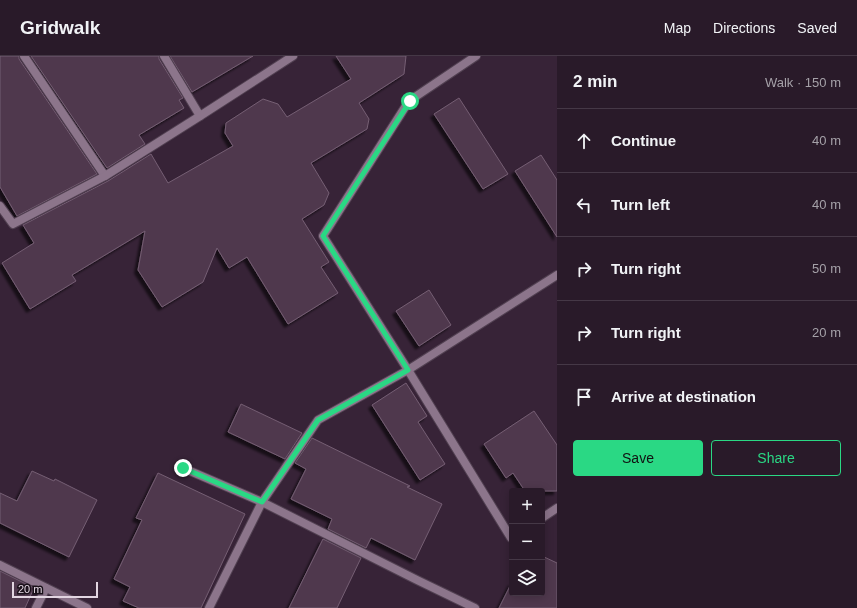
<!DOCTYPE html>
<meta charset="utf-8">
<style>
body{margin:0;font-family:Arial,sans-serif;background:#352735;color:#f1f3f6}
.controls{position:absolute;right:12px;bottom:12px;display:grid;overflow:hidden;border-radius:4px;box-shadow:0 2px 10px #0003}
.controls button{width:36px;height:36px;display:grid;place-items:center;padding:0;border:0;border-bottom:1px solid #453846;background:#291a29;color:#f1f3f6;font:20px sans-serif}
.scale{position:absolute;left:12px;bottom:10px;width:86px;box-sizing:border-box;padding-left:4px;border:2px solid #e2d5e1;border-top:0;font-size:11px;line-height:14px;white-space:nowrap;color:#e2d5e1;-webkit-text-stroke:3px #191019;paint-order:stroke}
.stop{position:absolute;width:12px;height:12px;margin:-9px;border:3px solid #2ad884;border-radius:50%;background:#fff}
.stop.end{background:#2ad884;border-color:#fff;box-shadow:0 1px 4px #0008}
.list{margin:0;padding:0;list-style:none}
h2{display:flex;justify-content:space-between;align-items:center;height:52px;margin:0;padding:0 16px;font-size:17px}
h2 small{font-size:13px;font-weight:400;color:#a5a1a8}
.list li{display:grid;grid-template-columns:26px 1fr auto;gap:12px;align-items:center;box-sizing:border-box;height:64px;padding:0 16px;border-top:1px solid #453846}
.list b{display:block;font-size:15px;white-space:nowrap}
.list em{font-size:13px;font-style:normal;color:#a5a1a8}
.actions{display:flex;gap:8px;padding:12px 16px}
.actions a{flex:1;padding:9px 0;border:1px solid #2ad884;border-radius:4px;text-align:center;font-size:14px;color:#2ad884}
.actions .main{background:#2ad884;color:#111}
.icon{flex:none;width:22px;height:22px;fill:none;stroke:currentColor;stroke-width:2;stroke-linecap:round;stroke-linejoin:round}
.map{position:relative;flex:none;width:557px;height:552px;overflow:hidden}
header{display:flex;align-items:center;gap:24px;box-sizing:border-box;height:56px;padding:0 20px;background:#291a29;border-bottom:1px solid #453846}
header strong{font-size:19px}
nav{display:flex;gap:22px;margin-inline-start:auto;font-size:14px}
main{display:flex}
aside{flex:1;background:#291a29}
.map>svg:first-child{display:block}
.building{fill:#4f394e;stroke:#755e73;filter:url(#shadow)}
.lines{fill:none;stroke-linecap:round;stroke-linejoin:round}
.minor-casing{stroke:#514051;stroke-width:10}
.minor{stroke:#8c758b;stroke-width:8}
.route{stroke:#2ad884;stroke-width:5}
</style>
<header>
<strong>Gridwalk</strong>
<nav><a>Map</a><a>Directions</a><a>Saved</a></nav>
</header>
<main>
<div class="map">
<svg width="557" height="552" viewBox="0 0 557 552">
<defs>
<filter id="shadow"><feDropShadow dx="-3.5" dy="3.5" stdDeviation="1" flood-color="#0009"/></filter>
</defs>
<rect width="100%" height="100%" fill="#372337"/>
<g class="building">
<path d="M 0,0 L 19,0 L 19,3 L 97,118 L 17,160 L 0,131 Z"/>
<path d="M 31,0 L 159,0 L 159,3 L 183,42 L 179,44 L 184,52 L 139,79 L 145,88 L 107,112 Z"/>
<path d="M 170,0 L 253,0 L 192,36 Z"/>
<path d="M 336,0 L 406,0 L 404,18 L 359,47 L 369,63 L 367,73 L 311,107 L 329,137 L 324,149 L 302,163 L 329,206 L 321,211 L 338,237 L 288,268 L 247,201 L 229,212 L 217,192 L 203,226 L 162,251 L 138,214 L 145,175 L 72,219 L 76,225 L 30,253 L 2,207 L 34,187 L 23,169 L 108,125 L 151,98 L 168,127 L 233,90 L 225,77 L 226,67 L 263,43 L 278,48 L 287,61 L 351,23 Z"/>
<path d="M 459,42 L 508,118 L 483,133 L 434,58 Z"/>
<path d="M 541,99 L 557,124 L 557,181 L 515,115 Z"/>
<path d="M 429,234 L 451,269 L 419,290 L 396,255 Z"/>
<path d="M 406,327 L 427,360 L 418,366 L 445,408 L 420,424 L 372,349 Z"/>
<path d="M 241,348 L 302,377 L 285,403 L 228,376 Z"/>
<path d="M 534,355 L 557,389 L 557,435 L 525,435 L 513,417 L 506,422 L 484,388 Z"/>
<path d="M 312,382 L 410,430 L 407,431 L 442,448 L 415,504 L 371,482 L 366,492 L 328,473 L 332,463 L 291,443 L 306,413 L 295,407 Z"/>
<path d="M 32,415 L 54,425 L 55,423 L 97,444 L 69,501 L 0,467 L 0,437 L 17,445 Z"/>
<path d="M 158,417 L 245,458 L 201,552 L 139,552 L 123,545 L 130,531 L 114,523 L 142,464 L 136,462 Z"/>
<path d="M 323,483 L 361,502 L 337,552 L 289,552 Z"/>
<path d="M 542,500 L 557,507 L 557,552 L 499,552 L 512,526 L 512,537 L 542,537 Z"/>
<path d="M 0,515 L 34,532 L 25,552 L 0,552 Z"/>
</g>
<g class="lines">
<defs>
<g id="minor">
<path d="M 24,0 L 105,120"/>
<path d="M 164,0 L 200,60"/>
<path d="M 476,0 L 409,45 L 323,180 L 408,314 L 511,482 L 512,481"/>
<path d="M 0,150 L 13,168 L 105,120 L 200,60 L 293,0"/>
<path d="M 183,412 L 262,446 L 417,524 L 475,552"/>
<path d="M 542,462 L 557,452"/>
<path d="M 0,509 L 87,552"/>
<path d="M 36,552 L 46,532"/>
<path d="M 209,552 L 262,446 L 318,364 L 408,314 L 557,219"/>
</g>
</defs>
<use href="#minor" class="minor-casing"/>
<use href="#minor" class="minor"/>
</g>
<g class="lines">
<path class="route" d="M 183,412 L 262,446 L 318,364 L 408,314 L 323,180 L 410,45"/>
</g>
</svg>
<div class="controls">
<button>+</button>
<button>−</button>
<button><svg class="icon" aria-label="layers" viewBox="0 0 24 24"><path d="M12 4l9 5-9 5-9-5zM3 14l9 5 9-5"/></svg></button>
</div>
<div class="scale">20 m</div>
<div class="stop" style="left:410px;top:45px"></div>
<div class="stop end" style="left:183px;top:412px"></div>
</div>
<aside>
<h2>2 min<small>Walk · 150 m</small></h2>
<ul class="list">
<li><svg class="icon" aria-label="ahead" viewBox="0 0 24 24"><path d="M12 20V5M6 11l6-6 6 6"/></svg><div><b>Continue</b></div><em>40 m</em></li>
<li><svg class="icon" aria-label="left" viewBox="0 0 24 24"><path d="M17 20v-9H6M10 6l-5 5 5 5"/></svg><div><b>Turn left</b></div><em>40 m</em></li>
<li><svg class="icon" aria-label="right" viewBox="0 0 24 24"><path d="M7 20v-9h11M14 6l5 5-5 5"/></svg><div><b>Turn right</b></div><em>50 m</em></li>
<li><svg class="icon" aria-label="right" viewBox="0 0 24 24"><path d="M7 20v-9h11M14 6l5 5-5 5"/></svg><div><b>Turn right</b></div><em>20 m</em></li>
<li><svg class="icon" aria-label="arrive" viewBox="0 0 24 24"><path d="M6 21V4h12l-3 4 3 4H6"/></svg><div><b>Arrive at destination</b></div></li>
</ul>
<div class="actions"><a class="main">Save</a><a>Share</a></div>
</aside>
</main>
